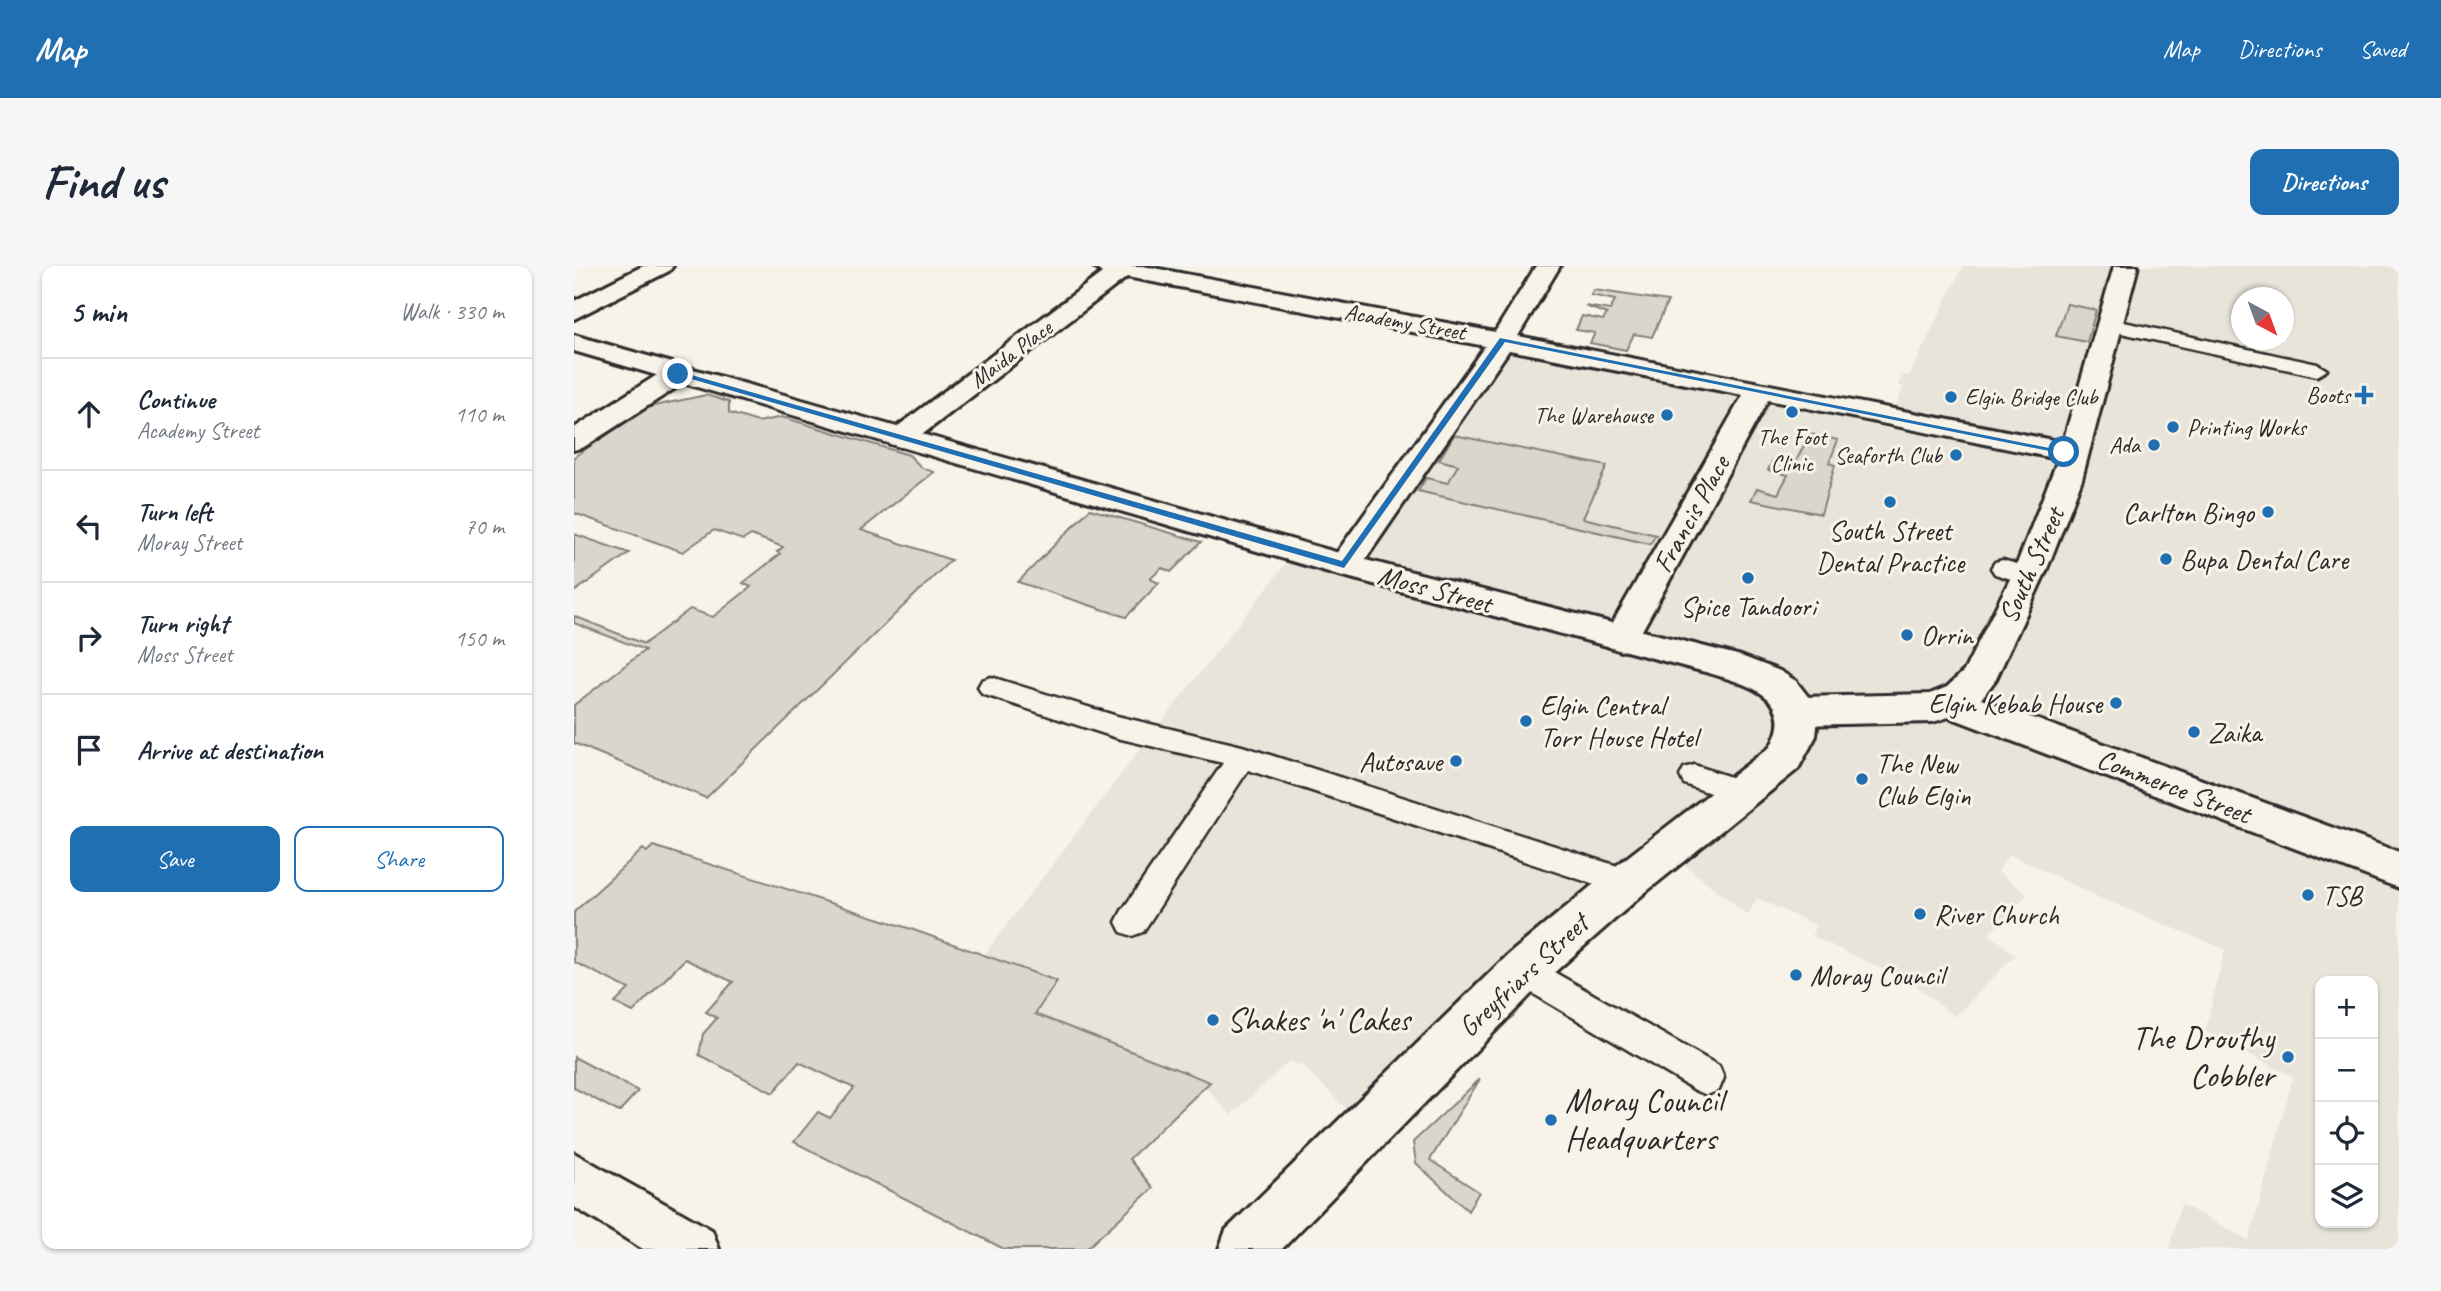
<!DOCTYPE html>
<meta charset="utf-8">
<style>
body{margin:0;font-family:Caveat,sans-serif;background:#f6f6f7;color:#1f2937}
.controls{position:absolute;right:21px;bottom:21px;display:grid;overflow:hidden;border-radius:14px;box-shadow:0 2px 5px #0004}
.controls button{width:63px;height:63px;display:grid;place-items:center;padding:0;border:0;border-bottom:2px solid #e0e1e3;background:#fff;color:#1f2937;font:35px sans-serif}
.compass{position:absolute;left:1657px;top:21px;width:63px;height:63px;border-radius:50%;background:#fff;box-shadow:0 2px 5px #0004;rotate:139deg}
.stop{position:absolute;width:21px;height:21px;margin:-16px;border:5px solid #1f6fb2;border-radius:50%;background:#fff}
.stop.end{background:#1f6fb2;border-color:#fff;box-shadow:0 2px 7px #0008}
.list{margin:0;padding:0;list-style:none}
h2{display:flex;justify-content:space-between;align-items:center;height:91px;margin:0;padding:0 28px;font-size:30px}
h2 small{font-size:23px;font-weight:400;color:#747a83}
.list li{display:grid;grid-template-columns:46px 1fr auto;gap:21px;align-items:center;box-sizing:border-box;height:112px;padding:0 28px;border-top:2px solid #e0e1e3}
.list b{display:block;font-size:26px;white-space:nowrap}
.list p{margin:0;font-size:23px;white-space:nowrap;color:#747a83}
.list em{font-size:23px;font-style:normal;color:#747a83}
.actions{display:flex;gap:14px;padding:21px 28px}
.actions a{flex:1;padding:16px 0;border:2px solid #1f6fb2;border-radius:14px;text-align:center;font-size:24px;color:#1f6fb2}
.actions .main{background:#1f6fb2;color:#fff}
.icon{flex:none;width:38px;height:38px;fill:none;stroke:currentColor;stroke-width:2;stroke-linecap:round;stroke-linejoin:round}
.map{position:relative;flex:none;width:1825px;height:983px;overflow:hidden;border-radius:14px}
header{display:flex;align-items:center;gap:42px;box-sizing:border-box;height:98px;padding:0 35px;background:#1f6fb2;color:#fff}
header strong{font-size:33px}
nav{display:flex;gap:38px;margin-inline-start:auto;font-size:24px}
.intro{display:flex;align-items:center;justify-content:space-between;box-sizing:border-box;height:168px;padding:0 42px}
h1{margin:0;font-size:49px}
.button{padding:18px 32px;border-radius:14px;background:#1f6fb2;color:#fff;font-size:24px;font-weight:700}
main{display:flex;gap:42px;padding:0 42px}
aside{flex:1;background:#fff;border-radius:14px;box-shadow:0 2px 5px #0004}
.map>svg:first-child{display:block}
.built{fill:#e8e4da;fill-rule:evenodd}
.green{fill:#dad6cc;stroke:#82807c;stroke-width:2}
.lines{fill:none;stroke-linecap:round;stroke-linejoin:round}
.service-casing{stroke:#2b2b2b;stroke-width:5}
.minor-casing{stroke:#2b2b2b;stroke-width:6}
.tertiary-casing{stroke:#2b2b2b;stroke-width:6}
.service{fill:#f7f3e8;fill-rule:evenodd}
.minor{fill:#f7f3e8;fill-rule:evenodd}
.tertiary{fill:#f7f3e8;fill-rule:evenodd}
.route{fill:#1f6fb2}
.poi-dot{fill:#1f6fb2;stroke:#f7f3e8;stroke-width:2.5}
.labels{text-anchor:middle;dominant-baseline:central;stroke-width:6;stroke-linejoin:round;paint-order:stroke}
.far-street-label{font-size:23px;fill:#2b2b2b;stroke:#f7f3e8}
.far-poi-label{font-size:23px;fill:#2b2b2b;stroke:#f7f3e8;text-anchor:end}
.poi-label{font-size:28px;fill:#2b2b2b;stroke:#f7f3e8;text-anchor:start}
.street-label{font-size:28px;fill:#2b2b2b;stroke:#f7f3e8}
.near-poi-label{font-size:33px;fill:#2b2b2b;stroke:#f7f3e8;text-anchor:start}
</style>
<header>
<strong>Map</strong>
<nav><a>Map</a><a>Directions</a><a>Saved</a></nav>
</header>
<div class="intro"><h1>Find us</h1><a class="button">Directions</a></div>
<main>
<aside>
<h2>5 min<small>Walk · 330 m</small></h2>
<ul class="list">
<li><svg class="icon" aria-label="ahead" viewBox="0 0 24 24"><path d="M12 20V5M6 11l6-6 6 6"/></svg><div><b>Continue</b><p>Academy Street</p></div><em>110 m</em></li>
<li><svg class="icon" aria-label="left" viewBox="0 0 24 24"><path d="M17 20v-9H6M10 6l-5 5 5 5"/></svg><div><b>Turn left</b><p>Moray Street</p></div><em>70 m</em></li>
<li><svg class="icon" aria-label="right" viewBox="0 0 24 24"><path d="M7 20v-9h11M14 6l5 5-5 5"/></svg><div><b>Turn right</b><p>Moss Street</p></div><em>150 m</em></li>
<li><svg class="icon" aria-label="arrive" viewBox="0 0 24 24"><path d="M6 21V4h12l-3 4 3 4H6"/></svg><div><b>Arrive at destination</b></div></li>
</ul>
<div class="actions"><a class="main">Save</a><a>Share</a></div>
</aside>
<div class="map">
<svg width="1825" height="983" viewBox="0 0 1825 983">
<rect width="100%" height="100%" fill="#f7f3e8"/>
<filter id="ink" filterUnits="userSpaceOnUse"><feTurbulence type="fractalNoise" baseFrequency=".0143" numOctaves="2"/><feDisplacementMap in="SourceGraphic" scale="14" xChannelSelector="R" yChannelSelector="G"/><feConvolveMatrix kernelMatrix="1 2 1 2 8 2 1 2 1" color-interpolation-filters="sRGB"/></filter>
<g filter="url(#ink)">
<path class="built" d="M 1389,0 L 1825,0 L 1825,983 L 1595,983 L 1607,938 L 1675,974 L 1719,811 L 1631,765 L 1651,683 L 1526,632 L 1435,588 L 1424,606 L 1454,628 L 1415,668 L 1441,689 L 1381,751 L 1340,718 L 1238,670 L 1241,659 L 1183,632 L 1174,649 L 1093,585 L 792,862 L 730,801 L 715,795 L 657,849 L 632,822 L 636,817 L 461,747 L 483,715 L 410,689 L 570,478 L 725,281 L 783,297 L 933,79 L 1295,147 L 1322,138 L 1330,121 L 1324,119 L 1328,109 L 1335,110 ZM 1668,32 L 1710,32 L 1710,74 L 1668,74 ZM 1746,715 L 1799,715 L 1799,957 L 1746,957 Z"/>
<g class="green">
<path d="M 1020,24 L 1094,35 L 1078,71 L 1060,68 L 1052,84 L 1016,77 L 1021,67 L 1002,64 L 1008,50 L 1029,54 L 1033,48 L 1011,40 L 1036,44 L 1041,34 L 1017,29 Z"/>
<path d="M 1493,38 L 1522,44 L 1513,76 L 1482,70 Z"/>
<path d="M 132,129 L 155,136 L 155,147 L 184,156 L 208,151 L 335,189 L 348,202 L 360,206 L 287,264 L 377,294 L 132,532 L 0,477 L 0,439 L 71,384 L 0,357 L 0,350 L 70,378 L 116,343 L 139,351 L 177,321 L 169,317 L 206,288 L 203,286 L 209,281 L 177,269 L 169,274 L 140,264 L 109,286 L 0,247 L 0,191 L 75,141 Z"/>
<path d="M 1236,168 L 1264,174 L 1255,197 L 1261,199 L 1247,248 L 1177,234 L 1183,222 L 1204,228 L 1214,209 L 1194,204 L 1199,194 L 1220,199 Z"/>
<path d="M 880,169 L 1033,200 L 1009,252 L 1082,269 L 1076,278 L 844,225 L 852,212 L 874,217 L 884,199 L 865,194 Z"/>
<path d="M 516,243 L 627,276 L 597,306 L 588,302 L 576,313 L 585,317 L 552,351 L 444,316 Z"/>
<path d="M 0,268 L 55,287 L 0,326 Z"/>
<path d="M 79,580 L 334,662 L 483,715 L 461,748 L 636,816 L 555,893 L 579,922 L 512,983 L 430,983 L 220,876 L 244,846 L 256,852 L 280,822 L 225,796 L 199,827 L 125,789 L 129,768 L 143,752 L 132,746 L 159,716 L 111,693 L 59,746 L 41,737 L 55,723 L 0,696 L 0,646 L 69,583 L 73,586 Z"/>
<path d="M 0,791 L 64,825 L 45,846 L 0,822 Z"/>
<path d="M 906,813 L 856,894 L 905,926 L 894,945 L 842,897 L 839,876 Z"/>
</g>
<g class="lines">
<defs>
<g id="service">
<path d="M 1536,53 L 1743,98 L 1753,104 L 1743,110 L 1529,63 L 1527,59 Z"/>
<path d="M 1429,294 L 1462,304 L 1465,310 L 1462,316 L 1453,318 L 1421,308 L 1417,302 L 1421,296 Z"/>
<path d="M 417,411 L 543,450 L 668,480 L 1053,603 L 1064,607 L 1068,616 L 1064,625 L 1053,629 L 674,504 L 569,666 L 558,670 L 547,666 L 542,656 L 547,646 L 649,497 L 543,472 L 408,428 L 404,421 L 408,414 Z"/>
<path d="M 1120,499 L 1178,518 L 1182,526 L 1178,534 L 1168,538 L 1110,518 L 1106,510 L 1110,502 Z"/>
<path d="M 950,689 L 1145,800 L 1150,812 L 1145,824 L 1133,829 L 1121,824 L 938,715 L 934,704 L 938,693 Z"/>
</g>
<g id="minor">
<path d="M 69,0 L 99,0 L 95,5 L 0,53 L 0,35 Z"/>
<path d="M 519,0 L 569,0 L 921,66 L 962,0 L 986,0 L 944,70 L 1489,176 L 1540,0 L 1564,0 L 1508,213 L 1473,303 L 1422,413 L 1407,433 L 1825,586 L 1825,622 L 1375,451 L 1359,456 L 1225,459 L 1212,455 L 1206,445 L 1212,435 L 1225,431 L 1356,428 L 1373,421 L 1390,405 L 1441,303 L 1484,193 L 1194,134 L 1059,381 L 1047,385 L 1035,381 L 1030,372 L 1169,129 L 935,84 L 782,307 L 770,310 L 758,307 L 754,299 L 911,80 L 553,11 L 336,178 L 326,181 L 316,178 L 311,172 L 316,166 L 528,7 Z"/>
<path d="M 104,100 L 114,102 L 118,108 L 114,114 L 10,181 L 0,184 L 0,162 L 94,102 Z"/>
<path d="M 0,887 L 138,964 L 145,983 L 69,983 L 0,941 Z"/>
</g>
<path id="tertiary" d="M 0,69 L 772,289 L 1167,390 L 1206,405 L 1222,415 L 1239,437 L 1244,452 L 1242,470 L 1224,503 L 1068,629 L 966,719 L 708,983 L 645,983 L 652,964 L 934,689 L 1038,603 L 1196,481 C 1225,432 1173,418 1135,407 L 758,307 L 0,85 Z"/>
</defs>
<use href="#service" class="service-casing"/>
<use href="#minor" class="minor-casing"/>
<use href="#tertiary" class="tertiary-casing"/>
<use href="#service" class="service"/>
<use href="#minor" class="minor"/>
<use href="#tertiary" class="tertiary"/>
</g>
</g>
<path class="route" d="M 926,72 L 1495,186 L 1490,188 L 931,76 L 770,302 L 100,108 L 107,106 L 768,295 Z"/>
<g class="poi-dot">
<path d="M1786.5 118.5h7v7h7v7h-7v7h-7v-7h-7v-7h7z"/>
<circle cx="1377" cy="131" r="7"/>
<circle cx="1218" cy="146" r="7"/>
<circle cx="1093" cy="149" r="7"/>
<circle cx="1599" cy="161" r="7"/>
<circle cx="1580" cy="179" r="7"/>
<circle cx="1382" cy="189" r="7"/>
<circle cx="1316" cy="236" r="7"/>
<circle cx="1694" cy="246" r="7"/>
<circle cx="1592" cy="293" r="7"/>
<circle cx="1174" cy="312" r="7"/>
<circle cx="1333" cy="369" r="7"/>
<circle cx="1542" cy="437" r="7"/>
<circle cx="952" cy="455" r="7"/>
<circle cx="1620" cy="466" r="7"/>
<circle cx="882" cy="495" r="7"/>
<circle cx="1288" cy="513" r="7"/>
<circle cx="1734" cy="629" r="7"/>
<circle cx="1346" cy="648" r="7"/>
<circle cx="1222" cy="709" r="7"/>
<circle cx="639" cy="754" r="7"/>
<circle cx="1714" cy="791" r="7"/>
<circle cx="977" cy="854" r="7"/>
</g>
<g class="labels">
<g class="far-street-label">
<text transform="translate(831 56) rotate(10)">Academy Street</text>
<text transform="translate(437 88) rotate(-37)">Maida Place</text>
</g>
<g class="far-poi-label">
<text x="1776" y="129">Boots</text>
<text x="1391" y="131" text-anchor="start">Elgin Bridge Club</text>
<text x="1079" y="149">The Warehouse</text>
<text x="1613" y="161" text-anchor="start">Printing Works</text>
<text x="1218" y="171" text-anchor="middle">The Foot<tspan x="1218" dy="26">Clinic</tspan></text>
<text x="1566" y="179">Ada</text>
<text x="1368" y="189">Seaforth Club</text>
</g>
<g class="poi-label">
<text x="1680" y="246" text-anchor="end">Carlton Bingo</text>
<text x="1316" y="264" text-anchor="middle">South Street<tspan x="1316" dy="32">Dental Practice</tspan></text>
<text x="1606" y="293">Bupa Dental Care</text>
<text x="1174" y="340" text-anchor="middle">Spice Tandoori</text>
<text x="1347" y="369">Orrin</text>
<text x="1528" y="437" text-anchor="end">Elgin Kebab House</text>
<text x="966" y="439">Elgin Central<tspan x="966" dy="32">Torr House Hotel</tspan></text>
<text x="1634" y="466">Zaika</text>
<text x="868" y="495" text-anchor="end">Autosave</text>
<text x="1302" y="497">The New<tspan x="1302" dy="32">Club Elgin</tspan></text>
<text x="1748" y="629">TSB</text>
<text x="1360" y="648">River Church</text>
<text x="1236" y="709">Moray Council</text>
</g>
<g class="street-label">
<text transform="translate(1117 248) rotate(-61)">Francis Place</text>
<text transform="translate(1457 299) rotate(-66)">South Street</text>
<text transform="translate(861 323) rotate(15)">Moss Street</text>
<text transform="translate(1600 520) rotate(21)">Commerce Street</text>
<text transform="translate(949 709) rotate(-43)">Greyfriars Street</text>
</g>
<g class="near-poi-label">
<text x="653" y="754">Shakes 'n' Cakes</text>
<text x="1700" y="772" text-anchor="end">The Drouthy<tspan x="1700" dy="38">Cobbler</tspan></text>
<text x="991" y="835">Moray Council<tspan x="991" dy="38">Headquarters</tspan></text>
</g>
</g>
</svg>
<div class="controls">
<button>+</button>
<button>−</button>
<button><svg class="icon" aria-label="locate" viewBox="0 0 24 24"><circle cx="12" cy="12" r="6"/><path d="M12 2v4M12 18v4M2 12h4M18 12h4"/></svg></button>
<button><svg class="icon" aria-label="layers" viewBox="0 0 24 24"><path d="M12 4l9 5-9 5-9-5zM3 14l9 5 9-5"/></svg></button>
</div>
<svg class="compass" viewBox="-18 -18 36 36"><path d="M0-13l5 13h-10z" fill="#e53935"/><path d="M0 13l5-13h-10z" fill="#747a83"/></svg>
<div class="stop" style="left:1490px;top:186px"></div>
<div class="stop end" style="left:104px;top:108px"></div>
</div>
</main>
